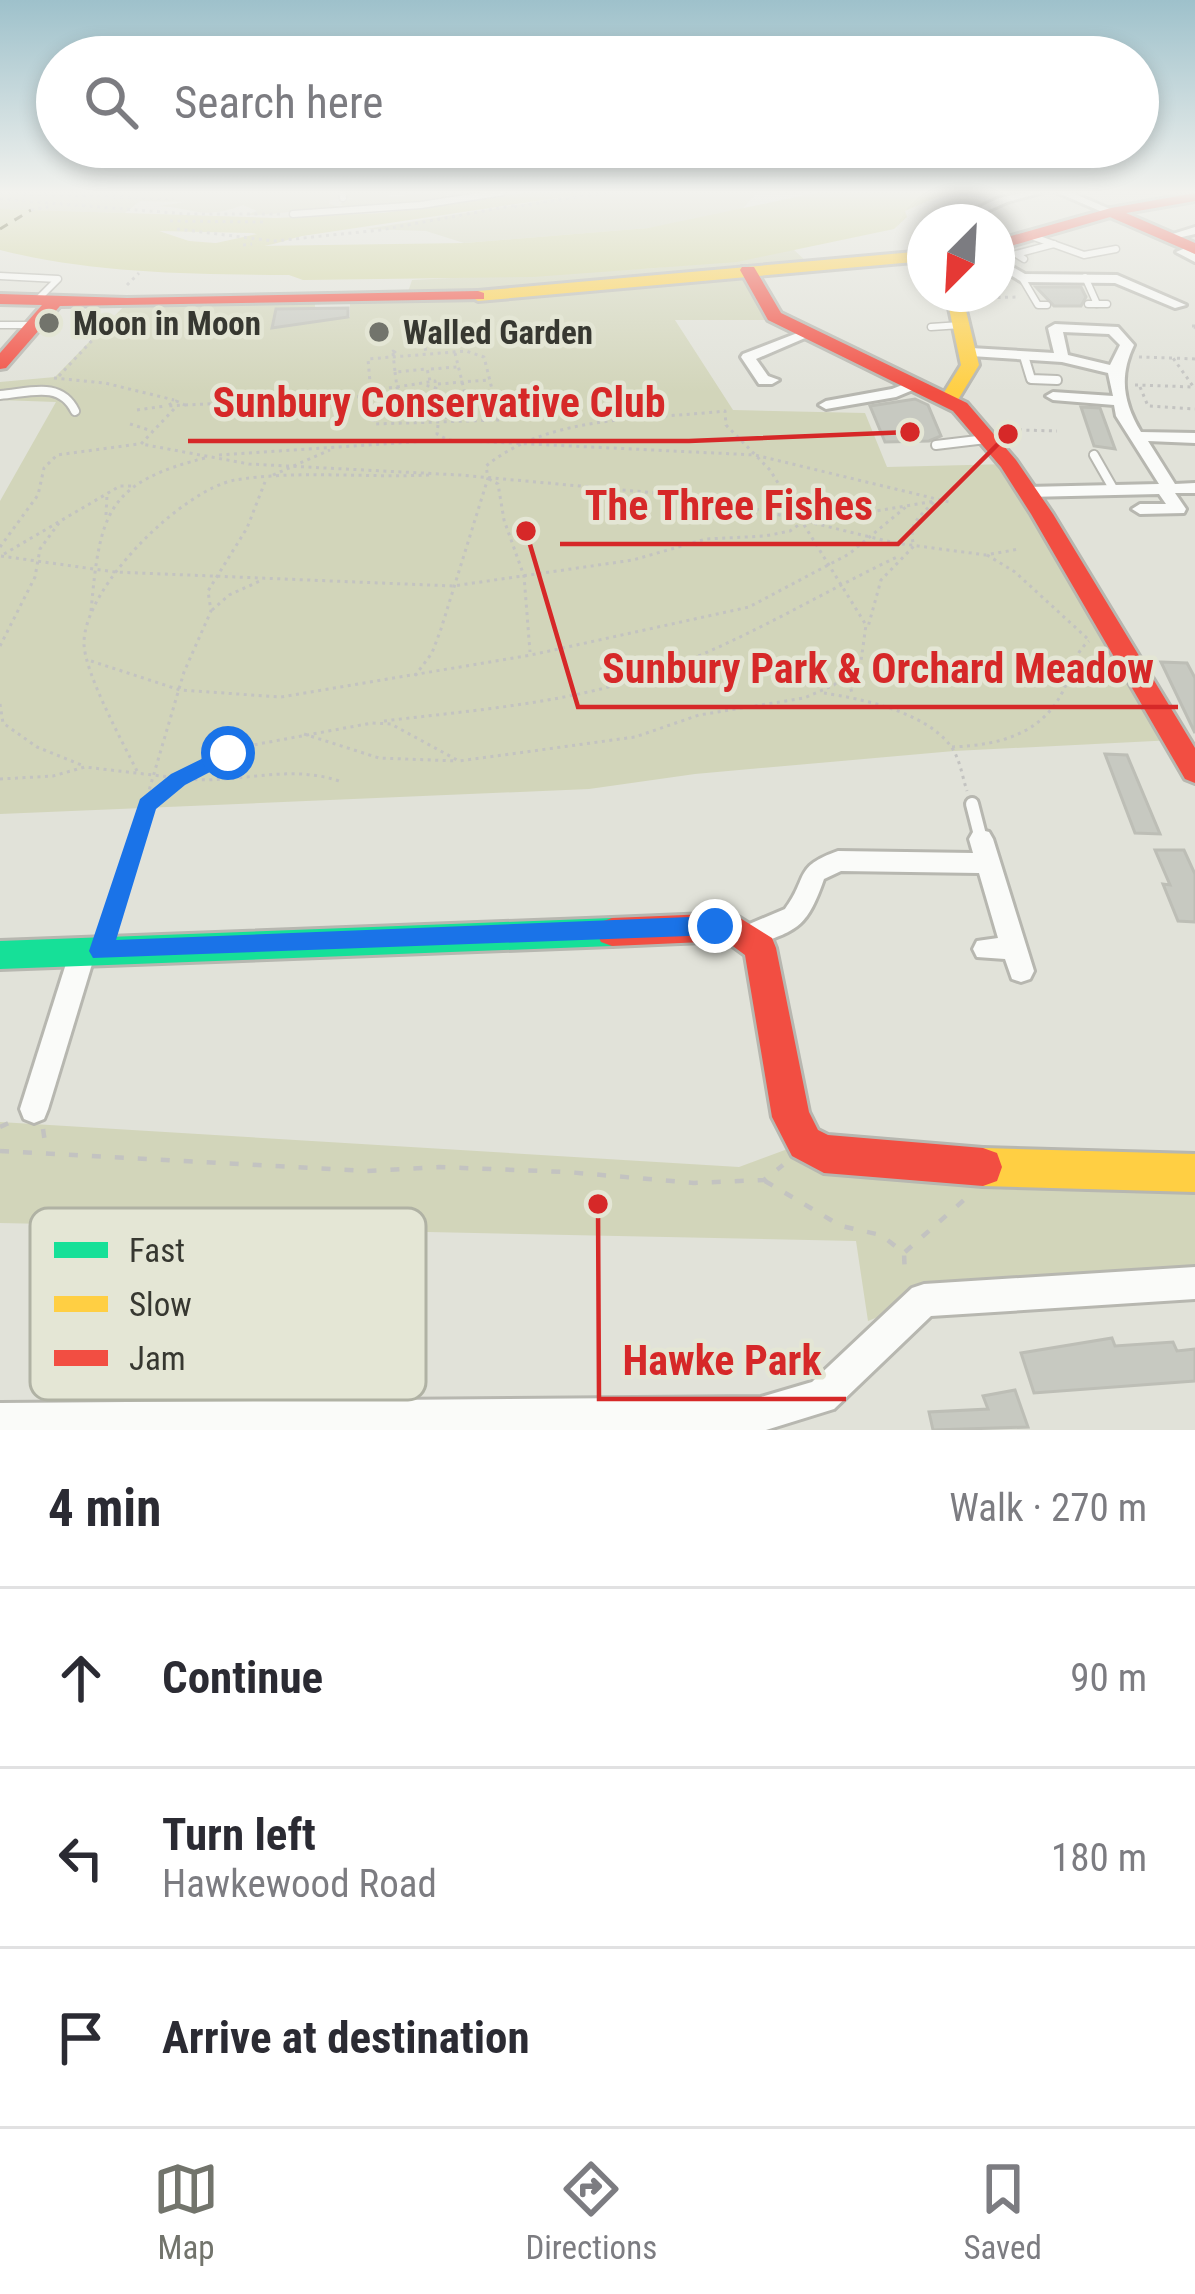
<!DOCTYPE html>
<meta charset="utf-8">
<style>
body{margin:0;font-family:"Roboto Condensed",sans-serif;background:#f7f7f7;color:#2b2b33}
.compass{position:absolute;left:907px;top:204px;width:108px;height:108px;border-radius:50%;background:#fff;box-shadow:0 6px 18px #0003;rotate:204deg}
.stop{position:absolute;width:36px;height:36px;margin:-27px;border:9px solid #1a73e8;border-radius:50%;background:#fff}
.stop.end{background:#1a73e8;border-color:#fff;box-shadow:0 3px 12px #0008}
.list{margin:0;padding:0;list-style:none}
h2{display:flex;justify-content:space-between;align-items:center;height:156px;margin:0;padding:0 48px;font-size:51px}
h2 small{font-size:39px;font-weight:400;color:#7c7c81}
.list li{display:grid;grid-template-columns:78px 1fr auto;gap:36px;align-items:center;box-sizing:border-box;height:180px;padding:0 48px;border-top:3px solid #e1e1e2}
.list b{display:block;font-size:45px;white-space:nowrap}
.list p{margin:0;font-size:39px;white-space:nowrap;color:#7c7c81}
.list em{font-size:39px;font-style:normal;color:#7c7c81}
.icon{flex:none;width:66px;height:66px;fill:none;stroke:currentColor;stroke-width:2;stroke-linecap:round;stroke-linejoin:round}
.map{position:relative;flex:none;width:1195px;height:1430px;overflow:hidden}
.search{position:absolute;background:#fff;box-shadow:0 6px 18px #0003;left:36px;right:36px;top:36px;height:132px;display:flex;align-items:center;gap:30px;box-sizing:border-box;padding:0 42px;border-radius:66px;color:#7c7c81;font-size:45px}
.sheet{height:696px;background:#fff}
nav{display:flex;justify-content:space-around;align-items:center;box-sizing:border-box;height:168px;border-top:3px solid #e1e1e2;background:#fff;font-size:33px;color:#7c7c81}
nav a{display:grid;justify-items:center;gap:6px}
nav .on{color:#72746c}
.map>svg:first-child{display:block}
.green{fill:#d2d5ba}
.water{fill:#d0d4a0}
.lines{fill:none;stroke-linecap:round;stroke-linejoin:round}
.river{fill:#d0d4a0;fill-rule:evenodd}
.ferry{stroke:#343600;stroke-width:3;stroke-dasharray:9 8;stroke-linecap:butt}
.building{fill:#c7c9c1;stroke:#bdbeb6;stroke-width:3}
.lane-far2-casing{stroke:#b7b7b0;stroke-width:9}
.lane-far1-casing{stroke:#b7b7b0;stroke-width:12}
.lane-casing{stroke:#b7b7b0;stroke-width:18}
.street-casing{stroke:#b7b7b0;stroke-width:6}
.fast-casing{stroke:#b7b7b0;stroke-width:6}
.slow-casing{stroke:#b7b7b0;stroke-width:6}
.jam-casing{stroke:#b7b7b0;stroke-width:6}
.path-far1{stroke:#c3c3c1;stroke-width:3;stroke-dasharray:3 4.5;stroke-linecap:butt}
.path{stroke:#c3c3c1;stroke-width:4.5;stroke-dasharray:9 14;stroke-linecap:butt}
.lane-far2{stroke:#fafbf9;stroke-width:6}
.lane-far1{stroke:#fafbf9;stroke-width:8}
.lane{stroke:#fafbf9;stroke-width:12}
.street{fill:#fafbf9;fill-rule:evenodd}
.fast{fill:#16e098;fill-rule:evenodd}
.slow{fill:#ffcf43;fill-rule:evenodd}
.jam{fill:#f24e42;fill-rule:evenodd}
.route{fill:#1a73e8}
.poi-dot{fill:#72746c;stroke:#e4e6d5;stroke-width:4.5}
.labels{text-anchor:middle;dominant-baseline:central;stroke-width:9;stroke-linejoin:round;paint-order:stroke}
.far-poi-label{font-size:33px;font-weight:bold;fill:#373831;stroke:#e4e6d5;text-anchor:start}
.key{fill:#e4e6d5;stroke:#b0b2a4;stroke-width:3}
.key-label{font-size:33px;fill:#373831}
.leader{fill:none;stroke:#d62828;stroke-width:4.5}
.callout-dot{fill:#d62828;stroke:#e4e6d5;stroke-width:4.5}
.callout-label{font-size:42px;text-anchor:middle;font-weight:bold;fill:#d62828;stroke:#e4e6d5;stroke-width:9;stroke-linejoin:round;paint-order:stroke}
</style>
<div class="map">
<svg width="1195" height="1430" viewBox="0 0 1195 1430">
<rect width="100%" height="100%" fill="#e1e2d9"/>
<g class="green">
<path d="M 0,192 L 399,192 L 387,193 L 390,197 L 443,192 L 449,200 L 449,204 L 352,210 L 339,204 L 352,198 L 330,200 L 329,204 L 340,207 C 309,207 277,216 246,215 L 257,211 L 243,205 C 202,220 199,209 159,206 L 185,202 L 140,201 L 125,213 L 0,209 Z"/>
<path d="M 597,192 L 757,192 L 740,212 L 648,228 L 464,243 L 426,231 L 366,229 Z"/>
<path d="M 793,249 L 808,263 L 748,270 L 779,320 L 675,320 L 733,410 L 865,413 L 887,467 L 1009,464 L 1174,740 L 954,751 L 695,774 L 589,789 L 0,814 L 0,501 L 56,402 L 0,400 L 0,382 L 55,377 L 127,303 L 315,300 L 315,316 L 291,324 L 350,317 L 350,299 L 465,295 L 407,295 L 412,280 L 656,268 Z"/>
<path d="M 0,1122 L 739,1167 L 793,1147 L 1195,1185 L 1195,1269 L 888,1313 L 868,1321 L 856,1241 L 0,1223 Z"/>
</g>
<path class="water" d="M 530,192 L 597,192 L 282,239 L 252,233 L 159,231 L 189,241 L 254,246 L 465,243 L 648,228 L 820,192 L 948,192 L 905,211 L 907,217 L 894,229 L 737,262 L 533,277 L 303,280 L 289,275 C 189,274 97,274 0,250 L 0,209 L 276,218 L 383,213 Z"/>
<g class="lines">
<path class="river" d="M 316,221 L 322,222 L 322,230 C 293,238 222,263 198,247 Z"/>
<path class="ferry" d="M 0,229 L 31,210"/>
</g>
<g class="building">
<path d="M 1036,287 L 1081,287 L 1086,297 L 1081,306 L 1054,306 Z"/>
<path d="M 348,308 L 348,317 L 272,328 L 276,309 Z"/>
<path d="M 915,399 L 928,405 L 941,436 L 929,441 L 885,442 L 870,406 Z"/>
<path d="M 1081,407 L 1100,408 L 1115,449 L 1094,446 Z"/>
<path d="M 1161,662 L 1187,663 L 1195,678 L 1195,733 Z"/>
<path d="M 1105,754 L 1127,755 L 1160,834 L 1135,833 Z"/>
<path d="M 1155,850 L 1184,850 L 1195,874 L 1195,922 L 1178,921 L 1163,884 L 1170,885 Z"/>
<path d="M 1112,1338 L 1115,1346 L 1173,1342 L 1177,1351 L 1195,1349 L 1195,1381 L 1034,1393 L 1021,1353 Z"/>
<path d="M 1015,1390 L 1028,1427 L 933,1430 L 929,1412 L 988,1409 L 983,1396 Z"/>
</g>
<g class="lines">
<defs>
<g id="lane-far2">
<path d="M 342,192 L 343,198"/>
<path d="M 293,214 L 421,205 L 503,192"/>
<path d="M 1031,236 L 1084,255 L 1116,249"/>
<path d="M 1024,259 L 1016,254 L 1054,244"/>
<path d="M 0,276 L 58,279 L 37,300"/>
<path d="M 1085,277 L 1097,304"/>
<path d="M 1022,278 L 1038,305 L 1047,305"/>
<path d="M 1088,304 L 1107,304"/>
<path d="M 0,325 L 33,325"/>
<path d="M 931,327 L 961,325"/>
</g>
<g id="lane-far1">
<path d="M 1024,356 L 1031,379 L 1057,380"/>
<path d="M 0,395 C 28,393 60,380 75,411"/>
<path d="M 936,445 L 986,439"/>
<path d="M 1094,455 L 1114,490"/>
</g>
<path id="lane" d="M 972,804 L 981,839"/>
<g id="street">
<path d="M 1026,192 L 1043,192 L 1007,202 L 969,219 L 959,217 L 999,198 Z"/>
<path d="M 1056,192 L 1070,192 L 1117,212 L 1107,214 Z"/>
<path d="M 1195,227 L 1195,234 L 1169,240 L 1163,237 Z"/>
<path d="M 1195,244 L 1191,252 L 1195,254 L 1195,262 L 1176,252 Z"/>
<path d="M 997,258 L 1025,274 L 1117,275 L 1186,305 L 1175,308 L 1115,283 L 1022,282 L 997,267 Z"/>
<path d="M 1055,324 L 1118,327 L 1134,345 C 1119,376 1123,402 1141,432 L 1195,433 L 1195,443 L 1148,441 L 1175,484 L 1195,483 L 1195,493 L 1175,493 L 1186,509 L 1184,513 L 1140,514 L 1132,509 L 1140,504 L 1166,504 L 1159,494 L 1027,497 L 1019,492 L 1027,487 L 1159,484 L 1116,416 L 1114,405 L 1053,400 L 1046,396 L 1053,392 L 1113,396 L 1108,373 L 1062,362 L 971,356 L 964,352 L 971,348 L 1054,353 L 1048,328 ZM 1063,332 L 1109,334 L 1120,345 L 1110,365 L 1068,355 Z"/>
<path d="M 800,332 L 812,335 L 756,359 L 768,376 L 779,380 L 772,384 L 759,384 L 741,357 L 743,354 Z"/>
<path d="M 915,380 L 920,381 L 920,387 L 896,397 L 826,409 L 819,405 L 826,401 L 892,389 Z"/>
<path d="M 981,830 L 989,832 L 993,839 L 1034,971 L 1030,979 L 1021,982 L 1012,979 L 1005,959 L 977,957 L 973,949 L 977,941 L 998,938 L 979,873 L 841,871 L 824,879 C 806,930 797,930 749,947 L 740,944 L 736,936 L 740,928 L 785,909 C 809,877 793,867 838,851 L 973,853 L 969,839 L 973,832 Z"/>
<path d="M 83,940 L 92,943 L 96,951 L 48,1109 L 44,1119 L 34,1123 L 24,1119 L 20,1109 L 70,951 L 74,943 Z"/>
<path d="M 1195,1267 L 1195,1299 L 931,1316 L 834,1409 L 766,1430 L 0,1430 L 0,1403 L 761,1397 L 812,1382 L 912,1288 L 924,1284 Z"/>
</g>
<path id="fast" d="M 612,918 L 623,922 L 628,932 L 623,942 L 612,946 L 0,969 L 0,941 Z"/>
<g id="slow">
<path d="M 925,251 L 925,261 L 478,301 L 470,296 L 478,291 Z"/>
<path d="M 946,294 L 962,294 L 979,365 L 956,403 L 949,405 L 940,399 L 961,365 Z"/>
<path d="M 983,1148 L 1195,1154 L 1195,1192 L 983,1186 L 969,1181 L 964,1167 L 969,1153 Z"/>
</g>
<g id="jam">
<path d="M 1195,193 L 1195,201 L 1126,213 L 1195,243 L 1195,254 L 1110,217 L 997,250 L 997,240 L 1111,208 Z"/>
<path d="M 742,267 L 754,267 L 781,313 L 967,403 L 1016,460 L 1053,514 L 1195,748 L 1195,783 L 1185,779 L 1031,514 L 1001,467 L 953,411 L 768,320 L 740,270 Z"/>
<path d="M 478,291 L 484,293 L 484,299 L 60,306 L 6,368 L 0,369 L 0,353 L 42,305 L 0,304 L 0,294 L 127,298 Z"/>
<path d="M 732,913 L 772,938 L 776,948 L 809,1112 L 818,1130 L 828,1135 L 983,1148 L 997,1153 L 1002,1167 L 997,1181 L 983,1186 L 824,1173 L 792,1156 L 772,1117 L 745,955 L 726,941 L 612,946 L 601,942 L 596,932 L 601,922 L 612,918 Z"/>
</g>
</defs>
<use href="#lane-far2" class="lane-far2-casing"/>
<use href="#lane-far1" class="lane-far1-casing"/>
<use href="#lane" class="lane-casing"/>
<use href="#street" class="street-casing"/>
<use href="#fast" class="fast-casing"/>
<use href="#slow" class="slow-casing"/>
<use href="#jam" class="jam-casing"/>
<g class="path-far1">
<path d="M 0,193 L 174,199"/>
<path d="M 0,199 L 187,214 L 280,214"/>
<path d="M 514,207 L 609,192"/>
<path d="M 31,210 L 53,206"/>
<path d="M 170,221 L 264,222"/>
<path d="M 177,229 L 274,241 L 380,230 L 516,205"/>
<path d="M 243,245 L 252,244"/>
<path d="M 127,285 L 139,273"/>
<path d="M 975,298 L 1019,297"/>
<path d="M 1195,326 L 1191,326 L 1195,328"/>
<path d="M 407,335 L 423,334 L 426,353"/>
<path d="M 393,351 L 395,352 L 391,352 Z"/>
<path d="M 393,353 L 395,372 L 427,369 L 430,381"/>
<path d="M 455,353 L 470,414"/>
<path d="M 1139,357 L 1172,358"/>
<path d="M 1195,359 L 1173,358 L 1195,389"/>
<path d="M 431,369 L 457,367"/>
<path d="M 395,372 L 397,387 L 435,381 L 436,388 L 425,385"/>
<path d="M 59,376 L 114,317"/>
<path d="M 54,378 L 105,383 L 174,400"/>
<path d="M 438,384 L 488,380"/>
<path d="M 1135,385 L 1194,387"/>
<path d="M 1140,387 L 1148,406 L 1195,409"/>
<path d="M 374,389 L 397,387 L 402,420"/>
<path d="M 371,394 L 368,359 L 466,351 L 484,357 L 498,413"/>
<path d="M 176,401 L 185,405 L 167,406 Z"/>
<path d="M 400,403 L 466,397"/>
<path d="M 185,405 L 372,396 L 374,424 L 500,420"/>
<path d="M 174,409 L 141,444 L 249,464 L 460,475 L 710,498 L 895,543 L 986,555 L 1019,549"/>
<path d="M 137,410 L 165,406"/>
<path d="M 437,418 L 497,413"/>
<path d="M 130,424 L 152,431"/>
<path d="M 1005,424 L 1021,430 L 1057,431"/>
<path d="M 438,425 L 437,434 L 448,440 L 755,455 L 949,502"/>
<path d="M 219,455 L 443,440"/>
<path d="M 273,475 L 330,450"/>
<path d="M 489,479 L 498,484 L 504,520 L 524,576 L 530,652"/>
<path d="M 106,515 L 107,495"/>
<path d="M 811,522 L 935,501 C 920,516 907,524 914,546 L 881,580 L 868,627"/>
<path d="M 0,547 L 38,495 L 44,468 L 57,455 L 139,444"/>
<path d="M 4,554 L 120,486 L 132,486"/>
<path d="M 987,555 L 1015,572 L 1088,639"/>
<path d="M 1,556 L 115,572 L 453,586 L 633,560 L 706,539 L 765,536 L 790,531 L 804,521"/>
<path d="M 212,610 L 229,595 L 260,581"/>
<path d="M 91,611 C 100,513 106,482 209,457"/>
<path d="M 0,646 L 35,577 L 40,549 L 59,523"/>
<path d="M 91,661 L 180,690 L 281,697 L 531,655 L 749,607 L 849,554 L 907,506"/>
<path d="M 848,674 L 852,694"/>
<path d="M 824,693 C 863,699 924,712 950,745 C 960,758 962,776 967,791"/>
<path d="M 0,704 L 3,723 L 37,747 L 84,766"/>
<path d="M 384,721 C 466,711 550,705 630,681 C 724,653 809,599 897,557"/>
<path d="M 304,734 L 379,758 L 457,761"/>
<path d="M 952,747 C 1002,745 1047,733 1067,682 C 1073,666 1075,653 1089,641"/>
<path d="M 137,771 C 123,743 84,672 84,643 C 84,587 182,490 235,480 C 295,470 366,478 429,475"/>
<path d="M 172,777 C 228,788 284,762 339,781"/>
<path d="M 0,779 L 53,776 L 85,767 L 170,777 L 253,745 L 372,723 L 391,724 L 459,761 L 635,737 L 699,715 L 804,698 L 834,685 L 861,661 L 866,625 L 770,470 L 726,425 L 725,411 C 645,420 550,414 486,466 L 488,478 L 441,629 L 432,653 L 414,677"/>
<path d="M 150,801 L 191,772"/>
<path d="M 109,926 L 184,672 L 211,611 L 208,591 L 247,528 L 265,482"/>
</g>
<g class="path">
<path d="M 0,1127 L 15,1120"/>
<path d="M 43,1129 L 46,1149"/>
<path d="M 0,1151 L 367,1171 L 439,1167 L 567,1172 L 694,1183 L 764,1180 L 783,1165"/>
<path d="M 765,1181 L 841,1226 L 881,1235 L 904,1253 L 905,1278"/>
<path d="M 905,1252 L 965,1199"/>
</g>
<use href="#lane-far2" class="lane-far2"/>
<use href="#lane-far1" class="lane-far1"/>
<use href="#lane" class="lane"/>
<use href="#street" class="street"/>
<use href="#fast" class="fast"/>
<use href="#slow" class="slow"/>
<use href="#jam" class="jam"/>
</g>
<linearGradient id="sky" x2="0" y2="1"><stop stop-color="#9ec1cb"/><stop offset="0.49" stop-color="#f2f2ee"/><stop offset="1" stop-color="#f2f2ee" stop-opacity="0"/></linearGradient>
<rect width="1195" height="392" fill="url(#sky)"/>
<path class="route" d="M 228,746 L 238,753 L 235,759 L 185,785 L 156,809 L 116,940 L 715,916 L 727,926 L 715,935 L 93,958 L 89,951 L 140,799 L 171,774 Z"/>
<g class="poi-dot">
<circle cx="49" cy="323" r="12"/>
<circle cx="379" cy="332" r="12"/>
</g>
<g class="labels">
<g class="far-poi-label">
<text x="73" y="323">Moon in Moon</text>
<text x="403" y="332">Walled Garden</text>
</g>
</g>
<rect x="30" y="1208" width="396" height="192" rx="18" class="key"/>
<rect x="54" y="1242" width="54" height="16" fill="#16e098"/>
<rect x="54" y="1296" width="54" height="16" fill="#ffcf43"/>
<rect x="54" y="1350" width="54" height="16" fill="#f24e42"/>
<g class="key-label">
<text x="129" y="1262">Fast</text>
<text x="129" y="1316">Slow</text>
<text x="129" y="1370">Jam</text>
</g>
<path class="leader" d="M910 432L689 441H188M1008 434L898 544H560M526 531L578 707H1178M598 1204L599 1399H846"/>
<g class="callout-dot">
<circle cx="910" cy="432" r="12"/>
<circle cx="1008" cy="434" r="12"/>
<circle cx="526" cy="531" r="12"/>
<circle cx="598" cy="1204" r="12"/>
</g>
<g class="callout-label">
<text x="439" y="417">Sunbury Conservative Club</text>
<text x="729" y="520">The Three Fishes</text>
<text x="878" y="683">Sunbury Park &amp; Orchard Meadow</text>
<text x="722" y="1375">Hawke Park</text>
</g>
</svg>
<svg class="compass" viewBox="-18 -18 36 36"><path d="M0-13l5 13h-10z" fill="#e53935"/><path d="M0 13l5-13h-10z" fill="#7c7c81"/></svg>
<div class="stop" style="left:228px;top:753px"></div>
<div class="stop end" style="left:715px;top:926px"></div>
<div class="search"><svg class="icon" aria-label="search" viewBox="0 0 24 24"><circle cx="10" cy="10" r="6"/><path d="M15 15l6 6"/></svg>Search here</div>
</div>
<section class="sheet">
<h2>4 min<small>Walk · 270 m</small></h2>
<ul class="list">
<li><svg class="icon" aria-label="ahead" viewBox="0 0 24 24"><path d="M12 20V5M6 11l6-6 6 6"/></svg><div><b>Continue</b></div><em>90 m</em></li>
<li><svg class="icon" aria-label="left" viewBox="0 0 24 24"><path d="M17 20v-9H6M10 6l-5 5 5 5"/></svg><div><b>Turn left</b><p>Hawkewood Road</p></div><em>180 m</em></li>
<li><svg class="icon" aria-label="arrive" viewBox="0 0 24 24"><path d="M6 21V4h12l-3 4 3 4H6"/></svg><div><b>Arrive at destination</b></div></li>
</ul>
</section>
<nav>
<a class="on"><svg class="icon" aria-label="map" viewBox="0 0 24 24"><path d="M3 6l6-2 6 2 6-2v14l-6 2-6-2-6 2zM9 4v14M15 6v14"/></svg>Map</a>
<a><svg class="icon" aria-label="directions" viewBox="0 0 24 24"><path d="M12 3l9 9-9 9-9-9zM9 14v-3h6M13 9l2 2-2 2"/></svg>Directions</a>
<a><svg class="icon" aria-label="saved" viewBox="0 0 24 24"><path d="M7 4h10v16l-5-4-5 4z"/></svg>Saved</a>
</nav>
